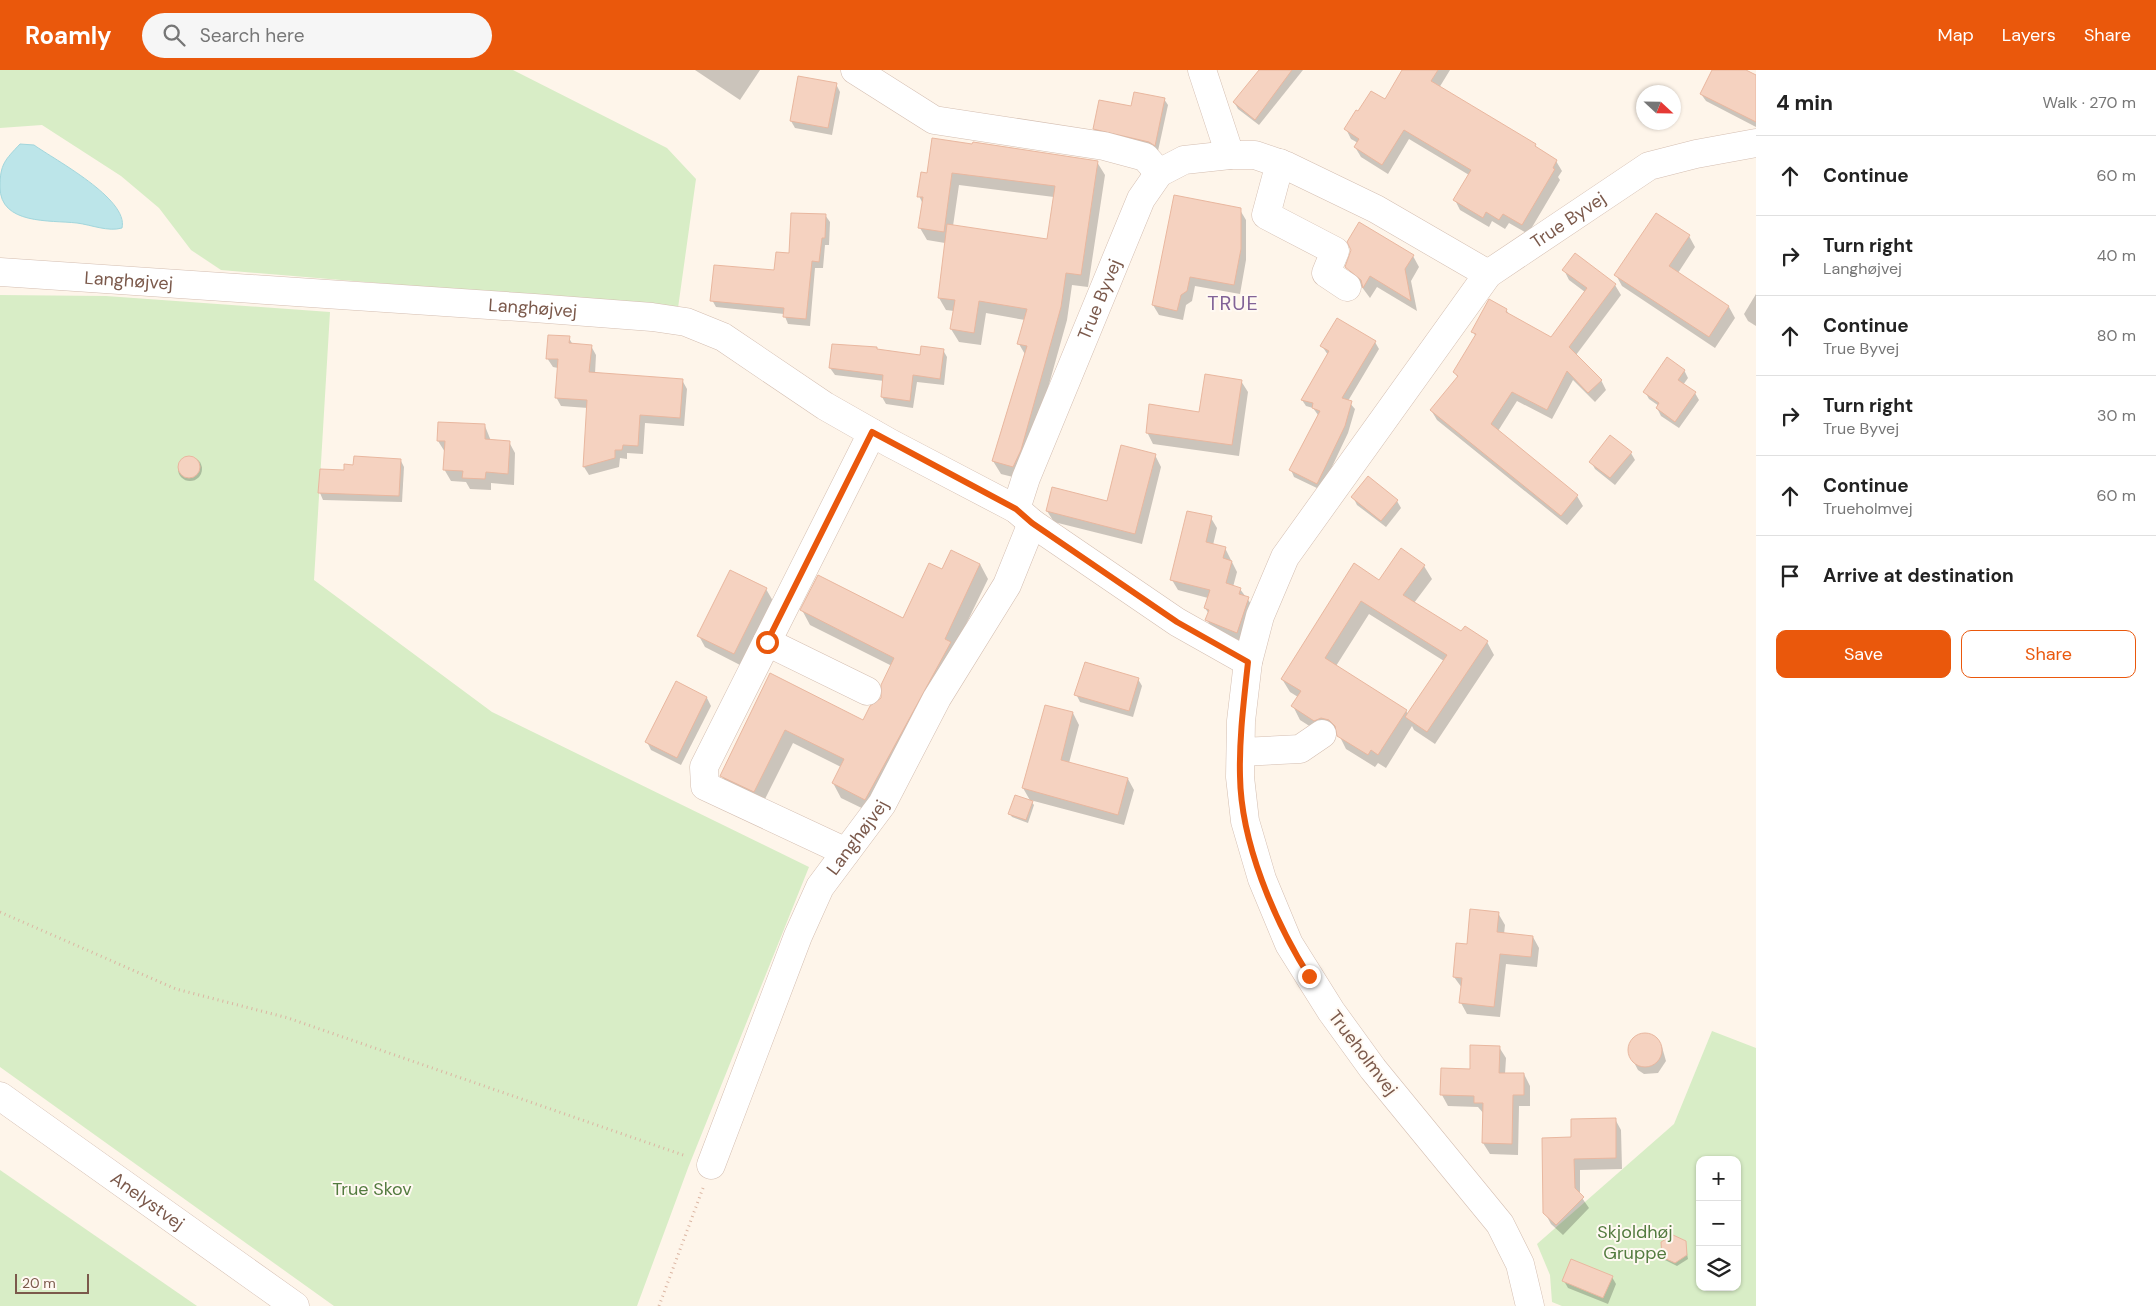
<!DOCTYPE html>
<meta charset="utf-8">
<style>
body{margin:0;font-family:"DM Sans",sans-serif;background:#f6f6f6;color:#222}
.controls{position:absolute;right:15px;bottom:15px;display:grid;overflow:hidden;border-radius:10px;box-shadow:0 1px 4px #0004}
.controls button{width:45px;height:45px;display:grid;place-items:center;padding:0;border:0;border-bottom:1px solid #e0e0e0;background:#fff;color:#222;font:25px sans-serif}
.compass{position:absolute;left:1636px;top:15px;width:45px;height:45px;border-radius:50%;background:#fff;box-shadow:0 1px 4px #0004;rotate:112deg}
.scale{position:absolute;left:15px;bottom:12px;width:74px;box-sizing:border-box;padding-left:5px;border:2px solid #7b594b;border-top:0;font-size:14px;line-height:18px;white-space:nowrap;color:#7b594b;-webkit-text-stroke:4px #fff9f2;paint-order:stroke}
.stop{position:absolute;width:15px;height:15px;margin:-11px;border:4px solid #ea580c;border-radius:50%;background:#fff}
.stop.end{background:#ea580c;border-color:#fff;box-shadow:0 1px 5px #0008}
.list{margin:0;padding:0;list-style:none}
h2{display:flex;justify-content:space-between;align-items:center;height:65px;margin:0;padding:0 20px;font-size:21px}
h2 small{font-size:16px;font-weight:400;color:#767676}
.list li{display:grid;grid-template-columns:32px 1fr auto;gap:15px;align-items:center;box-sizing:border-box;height:80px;padding:0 20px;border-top:1px solid #e0e0e0}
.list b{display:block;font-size:19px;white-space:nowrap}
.list p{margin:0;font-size:16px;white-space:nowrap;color:#767676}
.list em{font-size:16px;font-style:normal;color:#767676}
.actions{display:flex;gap:10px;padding:15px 20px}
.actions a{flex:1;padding:11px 0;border:1px solid #ea580c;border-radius:10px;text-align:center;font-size:18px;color:#ea580c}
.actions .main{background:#ea580c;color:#fff}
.icon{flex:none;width:28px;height:28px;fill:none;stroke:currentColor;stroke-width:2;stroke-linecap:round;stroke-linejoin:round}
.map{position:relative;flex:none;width:1756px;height:1236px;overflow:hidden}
header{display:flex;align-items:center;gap:30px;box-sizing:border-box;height:70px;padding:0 25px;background:#ea580c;color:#fff}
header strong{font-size:24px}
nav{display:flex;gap:28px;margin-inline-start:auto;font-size:18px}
.search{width:350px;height:45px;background:#f6f6f6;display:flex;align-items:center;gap:12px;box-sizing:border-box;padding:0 18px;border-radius:28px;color:#767676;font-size:19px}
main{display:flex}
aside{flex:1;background:#fff}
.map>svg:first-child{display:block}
.green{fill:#d8edc6;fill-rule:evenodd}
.water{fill:#bce5e9;stroke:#a2d6dc}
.shadow{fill:#0003;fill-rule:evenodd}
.building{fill:#f5d2c0;stroke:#e9b79f}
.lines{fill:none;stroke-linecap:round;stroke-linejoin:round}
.minor-casing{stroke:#d4beb1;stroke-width:29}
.path{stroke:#dbb5a2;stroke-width:3;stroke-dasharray:1 4;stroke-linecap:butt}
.minor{stroke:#fff;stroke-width:28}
.route{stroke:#ea580c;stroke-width:6}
.labels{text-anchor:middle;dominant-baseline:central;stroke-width:4;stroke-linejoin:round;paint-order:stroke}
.street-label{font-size:18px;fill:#7b594b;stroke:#fff9f2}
.park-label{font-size:18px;fill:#537b3f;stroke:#fff9f2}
.quarter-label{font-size:20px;letter-spacing:1px;fill:#826397;stroke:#fff9f2}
</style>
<header>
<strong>Roamly</strong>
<div class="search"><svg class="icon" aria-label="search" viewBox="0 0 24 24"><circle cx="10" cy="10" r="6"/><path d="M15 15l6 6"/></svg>Search here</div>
<nav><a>Map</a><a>Layers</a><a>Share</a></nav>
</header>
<main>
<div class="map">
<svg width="1756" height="1236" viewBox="0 0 1756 1236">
<rect width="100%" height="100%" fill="#fef5ea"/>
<g class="green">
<path d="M 0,0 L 513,0 L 667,78 L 696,109 L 678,238 L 221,200 L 191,180 L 159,138 L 121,106 L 42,55 L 0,58 Z"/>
<path d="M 0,225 L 106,226 L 330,242 L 314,510 L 492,642 L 809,797 L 688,1098 L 637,1236 L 334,1236 L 0,997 Z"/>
<path d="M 1712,961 L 1756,978 L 1756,1236 L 1562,1236 L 1552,1232 L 1550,1205 L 1537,1174 L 1674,1054 ZM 1700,1090 L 1737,1090 L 1737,1217 L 1700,1217 Z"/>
<path d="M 0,1100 L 197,1236 L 0,1236 Z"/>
</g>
<path class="water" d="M 20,74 L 34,75 C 55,90 129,129 122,158 C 108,162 92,155 77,153 C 50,150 0,155 0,117 C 0,94 5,90 20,74 Z"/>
<g class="shadow">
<path d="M 695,0 L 760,0 L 740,30 Z"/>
<path d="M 1260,0 L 1303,0 L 1259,55 L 1238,39 L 1234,32 Z"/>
<path d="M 1404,0 L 1450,0 L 1439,18 L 1535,75 L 1538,80 L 1556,91 L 1562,101 L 1558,107 L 1560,110 L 1528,164 L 1509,153 L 1505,159 L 1492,151 L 1489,157 L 1460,140 L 1455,130 L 1469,105 L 1409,69 L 1388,104 L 1361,87 L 1355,77 L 1358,73 L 1351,69 L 1346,59 L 1385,31 Z"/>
<path d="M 1713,0 L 1743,0 L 1756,7 L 1756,57 L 1706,31 L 1701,24 Z"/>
<path d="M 836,14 L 840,22 L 832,65 L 795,58 L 791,51 Z"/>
<path d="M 1164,29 L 1168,35 L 1158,81 L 1098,65 L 1094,58 L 1132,37 Z"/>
<path d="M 1097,92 L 1105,105 L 1088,217 L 1072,215 L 1067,250 L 1027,393 L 1021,409 L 1001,404 L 993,391 L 1026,286 L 1019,274 L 1025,250 L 986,243 L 981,275 L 959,272 L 951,259 L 954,241 L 946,240 L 939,228 L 945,173 L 927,170 L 920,158 L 923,134 L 919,126 L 928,104 ZM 959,115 L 1054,127 L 1048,170 L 953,156 Z"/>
<path d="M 1175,126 L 1240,140 L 1246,150 L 1246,190 L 1240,224 L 1195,216 L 1192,231 L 1186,235 L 1183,250 L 1159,245 L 1153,235 Z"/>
<path d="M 825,145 L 830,152 L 829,175 L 825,175 L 823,198 L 815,198 L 810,256 L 788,254 L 784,244 L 716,237 L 712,230 L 775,202 Z"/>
<path d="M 1689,166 L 1695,177 L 1678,203 L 1729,237 L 1735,248 L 1715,278 L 1622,216 L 1616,205 Z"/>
<path d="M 1575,185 L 1615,215 L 1621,225 L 1576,285 L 1601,310 L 1606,320 L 1595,332 L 1573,310 L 1552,349 L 1517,331 L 1498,361 L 1577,426 L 1583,436 L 1567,455 L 1437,350 L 1431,340 L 1458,308 L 1455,303 L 1476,267 L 1473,262 L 1506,240 L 1510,245 L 1551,269 L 1585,222 L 1569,210 L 1564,200 Z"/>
<path d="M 1413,186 L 1419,197 L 1411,211 L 1417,241 L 1377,217 L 1370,228 L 1347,197 Z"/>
<path d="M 1756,224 L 1756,256 L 1748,251 L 1744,244 Z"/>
<path d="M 569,268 L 573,275 L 591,276 L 596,285 L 595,304 L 682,310 L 687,319 L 684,356 L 645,353 L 643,384 L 627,383 L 627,389 L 620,388 L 619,397 L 589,405 L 584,397 L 588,338 L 561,336 L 556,327 L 558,298 L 553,297 L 547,288 Z"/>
<path d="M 1375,272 L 1379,279 L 1348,331 L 1355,339 L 1348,363 L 1321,420 L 1294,407 L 1291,400 L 1318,345 L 1313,338 L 1306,336 L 1302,330 L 1328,285 L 1322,276 Z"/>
<path d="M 876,278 L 878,281 L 921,286 L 943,280 L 947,287 L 944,315 L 917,312 L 913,338 L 886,334 L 882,327 L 884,311 L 835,305 L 830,298 Z"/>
<path d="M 1684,300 L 1688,308 L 1683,315 L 1695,323 L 1699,330 L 1679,358 L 1661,346 L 1657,338 L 1659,336 L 1649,329 L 1645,322 Z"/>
<path d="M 1241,311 L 1248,322 L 1239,386 L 1153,374 L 1147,362 L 1200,343 Z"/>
<path d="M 485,356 L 491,371 L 509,372 L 515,383 L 514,415 L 491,413 L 491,420 L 470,419 L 466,412 L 451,411 L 444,399 L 445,382 L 438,371 Z"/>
<path d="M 1631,383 L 1635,390 L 1615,415 L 1595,399 L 1591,392 Z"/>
<path d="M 1155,385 L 1161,397 L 1142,474 L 1054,452 L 1047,441 L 1108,432 Z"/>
<circle cx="190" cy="399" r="12"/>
<path d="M 401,391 L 404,397 L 402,432 L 323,430 L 320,423 L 354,396 Z"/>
<path d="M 1353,427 L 1397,431 L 1401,438 L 1386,457 L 1357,435 Z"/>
<path d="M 1211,448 L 1217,458 L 1213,475 L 1225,478 L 1237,502 L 1233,517 L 1240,519 L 1254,538 L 1243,572 L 1213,560 L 1207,550 L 1209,544 L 1205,538 L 1208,528 L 1178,520 L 1172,510 Z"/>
<path d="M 1402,480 L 1424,496 L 1432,509 L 1414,533 L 1462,563 L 1487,572 L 1494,585 L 1435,674 L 1414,660 L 1412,656 L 1386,698 L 1378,693 L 1375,697 L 1346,679 L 1338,663 L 1329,661 L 1322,664 L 1300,650 L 1293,636 L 1298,627 L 1290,622 L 1282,609 L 1380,511 ZM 1369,544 L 1444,591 L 1408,645 L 1406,640 L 1336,596 Z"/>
<path d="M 980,494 L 988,509 L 874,744 L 841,728 L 833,713 L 841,697 L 793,673 L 762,735 L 730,720 L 722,706 L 770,605 L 864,652 L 882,629 L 892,596 L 810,555 L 802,540 L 904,550 L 943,501 Z"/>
<path d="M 766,519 L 773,531 L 740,595 L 705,577 L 699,566 Z"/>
<path d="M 1138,609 L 1142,616 L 1133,647 L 1080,632 L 1076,624 Z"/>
<path d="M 676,613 L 707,628 L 711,636 L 681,695 L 651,680 L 647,672 Z"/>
<path d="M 1046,636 L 1073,643 L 1079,655 L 1069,693 L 1128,709 L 1134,720 L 1124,755 L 1030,730 L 1034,735 L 1028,753 L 1012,747 L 1010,744 L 1031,732 L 1023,718 Z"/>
<path d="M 1498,843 L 1505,855 L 1504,864 L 1533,867 L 1539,878 L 1537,897 L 1506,894 L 1500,947 L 1467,944 L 1461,933 L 1462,918 L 1454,907 L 1468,875 Z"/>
<path d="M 1651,965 L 1657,969 L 1662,977 L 1666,991 L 1658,1003 L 1644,1004 L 1638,1000 L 1630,985 L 1629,978 L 1637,967 Z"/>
<path d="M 1499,977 L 1506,988 L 1505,1004 L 1524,1004 L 1530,1016 L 1530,1036 L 1519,1036 L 1518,1085 L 1490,1084 L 1483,1073 L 1484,1044 L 1478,1037 L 1448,1036 L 1442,1025 Z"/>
<path d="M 1615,1049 L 1621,1060 L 1622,1099 L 1580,1100 L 1580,1125 L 1589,1138 L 1563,1165 L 1551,1154 L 1545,1143 L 1572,1068 Z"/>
<path d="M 1685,1172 L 1688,1189 L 1677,1196 L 1665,1190 L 1663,1186 Z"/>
<path d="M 1612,1207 L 1616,1214 L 1608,1234 L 1568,1218 L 1564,1211 Z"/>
</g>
<g class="building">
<path d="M 1259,0 L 1292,0 L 1255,50 L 1233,32 Z"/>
<path d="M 1402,0 L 1438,0 L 1431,11 L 1536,74 L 1535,76 L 1557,90 L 1553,98 L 1555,99 L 1522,155 L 1503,144 L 1499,150 L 1486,142 L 1483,148 L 1453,130 L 1471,100 L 1404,60 L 1382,95 L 1354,77 L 1359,69 L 1344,59 L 1356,40 L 1358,41 L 1371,21 L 1385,29 Z"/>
<path d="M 1712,0 L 1746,0 L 1756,5 L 1756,52 L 1700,24 Z"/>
<path d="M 798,6 L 837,13 L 828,58 L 790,51 Z"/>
<path d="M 1134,22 L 1165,28 L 1155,76 L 1149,72 L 1093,59 L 1099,30 L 1131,36 Z"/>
<path d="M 932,68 L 972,74 L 973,72 L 1098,91 L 1081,205 L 1066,203 L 1061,237 L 1021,380 L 1013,397 L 992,391 L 1027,276 L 1017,274 L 1027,239 L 979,231 L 974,263 L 950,259 L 955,230 L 938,228 L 947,154 L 1047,169 L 1055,116 L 952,103 L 944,162 L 918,158 L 923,127 L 917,127 L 921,102 L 927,103 Z"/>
<path d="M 1174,125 L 1241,138 L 1241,179 L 1234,215 L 1190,207 L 1187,221 L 1181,225 L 1177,241 L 1152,235 Z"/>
<path d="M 791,143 L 826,144 L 825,168 L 822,168 L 819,192 L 812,191 L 806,249 L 783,247 L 784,238 L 710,231 L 714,195 L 774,200 L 776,182 L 789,183 Z"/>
<path d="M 1656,143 L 1690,165 L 1669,196 L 1729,236 L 1709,267 L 1614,205 Z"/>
<path d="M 1359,152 L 1414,185 L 1405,199 L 1411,231 L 1370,206 L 1363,218 L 1361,210 L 1345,197 L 1351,180 L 1347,172 Z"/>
<path d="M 1575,183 L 1616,214 L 1569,277 L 1602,310 L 1588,323 L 1567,301 L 1547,340 L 1512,322 L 1491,354 L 1578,425 L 1561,446 L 1430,340 L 1458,306 L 1453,302 L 1476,264 L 1471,262 L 1489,229 L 1507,239 L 1506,242 L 1551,267 L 1587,218 L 1562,200 Z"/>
<path d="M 1337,248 L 1376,271 L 1342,328 L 1352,331 L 1345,356 L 1317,414 L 1289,400 L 1320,341 L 1312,338 L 1313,333 L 1301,330 L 1329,281 L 1320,276 Z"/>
<path d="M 548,265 L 570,266 L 569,273 L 592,275 L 589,302 L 683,309 L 680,348 L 640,345 L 638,376 L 623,375 L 622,380 L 615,380 L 615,388 L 583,397 L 587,330 L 555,328 L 558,289 L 546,289 Z"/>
<path d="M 832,274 L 877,277 L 877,279 L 920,285 L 921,276 L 944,279 L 940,309 L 913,305 L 910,331 L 881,327 L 883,305 L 829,298 Z"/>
<path d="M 1667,287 L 1685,300 L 1678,310 L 1696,322 L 1675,352 L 1656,338 L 1659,333 L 1643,322 Z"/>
<path d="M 1205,304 L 1242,310 L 1232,375 L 1146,363 L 1149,334 L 1199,342 Z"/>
<path d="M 438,352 L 485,354 L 485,369 L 510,371 L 508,404 L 486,402 L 485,409 L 462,408 L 463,401 L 443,400 L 445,371 L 437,371 Z"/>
<path d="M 1610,365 L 1632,382 L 1610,408 L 1589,392 Z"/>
<path d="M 1121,375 L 1156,384 L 1135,464 L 1046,441 L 1052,417 L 1107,431 Z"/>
<circle cx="189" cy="397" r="11"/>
<path d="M 354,386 L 401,389 L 399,426 L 318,423 L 320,399 L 344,400 L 344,394 L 353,395 Z"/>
<path d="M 1368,406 L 1398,430 L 1381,451 L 1351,427 Z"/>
<path d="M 1187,441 L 1212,446 L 1206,472 L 1226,477 L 1223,488 L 1232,491 L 1226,513 L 1241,518 L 1239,524 L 1249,527 L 1237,563 L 1205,550 L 1209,540 L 1204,538 L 1210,520 L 1170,510 Z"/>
<path d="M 1401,478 L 1425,495 L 1403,525 L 1461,561 L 1465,556 L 1488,571 L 1427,662 L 1405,647 L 1447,585 L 1361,531 L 1325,588 L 1407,640 L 1378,685 L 1371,680 L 1368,685 L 1337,666 L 1335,656 L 1329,650 L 1321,648 L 1314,651 L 1291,636 L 1301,621 L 1281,609 L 1354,493 L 1379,510 Z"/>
<path d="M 951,480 L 980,494 L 945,569 L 951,572 L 865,730 L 832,713 L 844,689 L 785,660 L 754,722 L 720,706 L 770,603 L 863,650 L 870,636 L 881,628 L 881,615 L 894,588 L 800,540 L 818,505 L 903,548 L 929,493 L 942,499 Z"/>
<path d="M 730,500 L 767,518 L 734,584 L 697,566 Z"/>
<path d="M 1085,592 L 1139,608 L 1129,641 L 1074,625 Z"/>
<path d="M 676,611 L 707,627 L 677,688 L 645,672 Z"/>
<path d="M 1045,635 L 1073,642 L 1061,690 L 1128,708 L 1118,745 L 1022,718 Z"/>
<path d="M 1015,725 L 1033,731 L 1026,750 L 1008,744 Z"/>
<path d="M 1470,839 L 1499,842 L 1497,862 L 1533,866 L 1531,887 L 1500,884 L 1494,937 L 1459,933 L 1462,908 L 1453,907 L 1456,873 L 1467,874 Z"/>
<circle cx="1645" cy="980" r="17"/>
<path d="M 1470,975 L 1500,976 L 1499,1003 L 1524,1003 L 1524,1025 L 1513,1025 L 1512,1074 L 1482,1073 L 1483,1033 L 1474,1033 L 1474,1026 L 1440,1025 L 1441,998 L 1470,999 Z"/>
<path d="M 1616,1048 L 1616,1088 L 1574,1089 L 1575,1118 L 1584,1127 L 1556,1155 L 1543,1143 L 1542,1068 L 1571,1067 L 1571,1049 Z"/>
<path d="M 1673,1165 L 1686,1171 L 1687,1185 L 1675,1193 L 1662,1187 L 1661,1172 Z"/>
<path d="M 1571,1189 L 1613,1206 L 1603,1228 L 1562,1211 Z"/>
</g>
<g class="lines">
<defs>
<g id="minor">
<path d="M 855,0 L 934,50 L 1104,76 L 1145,87 L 1159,103"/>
<path d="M 1202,0 L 1230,85"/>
<path d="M 1280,93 L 1266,145 L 1335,181 L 1326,203 L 1347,217"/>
<path id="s1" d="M 0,202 L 534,238 L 652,247 L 686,252 L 723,267 L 825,336 L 890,373 L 1016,439"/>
<path d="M 767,572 L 867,621"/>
<path id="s2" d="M 1248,592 L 1177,552 L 1032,453 L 1016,439 L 1026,408 L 1141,129 L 1159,103 L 1184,90 L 1230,85 L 1255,85 L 1287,96 L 1376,139 L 1488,204"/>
<path d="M 1241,682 L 1300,679 L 1322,664"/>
<path d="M 846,782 L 705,716 L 704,697 L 872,363"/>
<path id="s3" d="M 0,1026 L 295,1236"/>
<path id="s4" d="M 711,1095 L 798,866 L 820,817 L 882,734 L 937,628 L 1007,515 L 1032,453"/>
<path id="s5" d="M 1530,1236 L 1520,1194 L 1500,1154 L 1373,999 L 1331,941 L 1289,874 L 1262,809 L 1245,751 L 1240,707 L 1241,651 L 1248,592 L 1260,546 L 1285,487 L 1488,204 L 1649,96 L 1696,84 L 1756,73"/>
</g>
</defs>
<use href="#minor" class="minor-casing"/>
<g class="path">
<path d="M 0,842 L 176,919 L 288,948 L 686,1086"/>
<path d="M 659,1236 L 703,1118"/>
</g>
<use href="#minor" class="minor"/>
</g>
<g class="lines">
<path class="route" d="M 767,572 L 872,362 L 1016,439 L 1032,453 L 1177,552 L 1248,592 C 1244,630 1239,668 1240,706 C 1241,773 1274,850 1309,906"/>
</g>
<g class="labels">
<g class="street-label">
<text stroke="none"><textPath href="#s5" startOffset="1286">True Byvej</textPath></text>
<text stroke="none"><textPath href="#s1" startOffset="129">Langhøjvej</textPath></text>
<text stroke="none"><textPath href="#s2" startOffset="504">True Byvej</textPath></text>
<text stroke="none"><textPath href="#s1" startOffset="534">Langhøjvej</textPath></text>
<text stroke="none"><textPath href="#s4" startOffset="361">Langhøjvej</textPath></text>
<text transform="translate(1363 983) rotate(53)">Trueholmvej</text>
<text stroke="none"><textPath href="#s3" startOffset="181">Anelystvej</textPath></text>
</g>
<g class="park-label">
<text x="372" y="1119">True Skov</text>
<text x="1635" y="1162">Skjoldhøj<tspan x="1635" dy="21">Gruppe</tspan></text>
</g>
<g class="quarter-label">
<text x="1233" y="233">TRUE</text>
</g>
</g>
</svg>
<div class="controls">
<button>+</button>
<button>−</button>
<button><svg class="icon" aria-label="layers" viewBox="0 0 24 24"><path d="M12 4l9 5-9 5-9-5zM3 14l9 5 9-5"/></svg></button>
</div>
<svg class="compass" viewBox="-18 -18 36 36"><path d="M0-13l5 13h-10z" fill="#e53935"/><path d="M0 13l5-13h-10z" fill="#767676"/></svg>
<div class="scale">20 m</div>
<div class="stop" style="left:767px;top:572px"></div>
<div class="stop end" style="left:1309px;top:906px"></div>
</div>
<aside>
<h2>4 min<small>Walk · 270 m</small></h2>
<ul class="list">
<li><svg class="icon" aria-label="ahead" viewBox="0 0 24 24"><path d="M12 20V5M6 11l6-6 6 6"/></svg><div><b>Continue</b></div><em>60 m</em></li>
<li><svg class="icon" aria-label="right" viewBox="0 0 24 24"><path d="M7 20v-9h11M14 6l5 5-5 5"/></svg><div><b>Turn right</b><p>Langhøjvej</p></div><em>40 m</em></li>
<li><svg class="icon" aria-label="ahead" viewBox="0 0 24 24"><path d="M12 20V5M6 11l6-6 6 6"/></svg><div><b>Continue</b><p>True Byvej</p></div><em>80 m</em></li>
<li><svg class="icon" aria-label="right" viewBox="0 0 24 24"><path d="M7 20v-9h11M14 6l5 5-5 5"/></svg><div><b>Turn right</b><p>True Byvej</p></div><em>30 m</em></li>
<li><svg class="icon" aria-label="ahead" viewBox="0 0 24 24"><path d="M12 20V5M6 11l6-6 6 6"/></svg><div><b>Continue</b><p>Trueholmvej</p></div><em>60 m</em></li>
<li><svg class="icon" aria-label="arrive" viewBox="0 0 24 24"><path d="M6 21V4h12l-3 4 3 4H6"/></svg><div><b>Arrive at destination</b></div></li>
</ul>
<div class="actions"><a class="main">Save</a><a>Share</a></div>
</aside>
</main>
